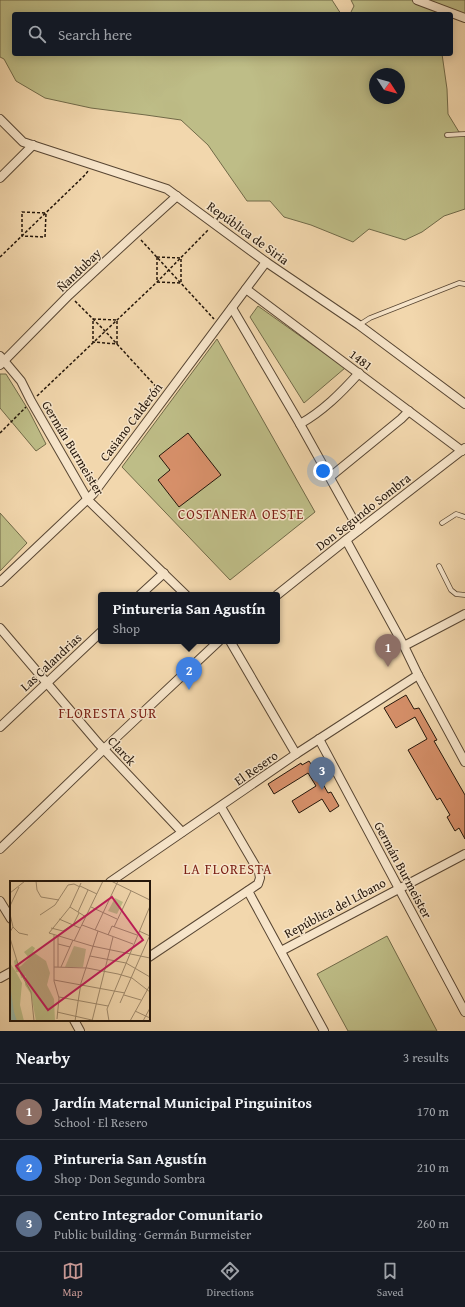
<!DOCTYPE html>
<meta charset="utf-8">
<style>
body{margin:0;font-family:"Gentium Book Plus",serif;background:#242831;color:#f1f3f6}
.compass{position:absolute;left:369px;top:68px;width:36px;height:36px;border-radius:50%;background:#171b24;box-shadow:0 2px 10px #0003;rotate:126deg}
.you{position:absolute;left:323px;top:471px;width:14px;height:14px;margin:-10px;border:3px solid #fff;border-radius:50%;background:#1a73e8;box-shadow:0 0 0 6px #1a73e833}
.badge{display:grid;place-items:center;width:26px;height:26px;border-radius:50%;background:#c59692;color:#fff;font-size:13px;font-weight:700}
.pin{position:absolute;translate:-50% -33px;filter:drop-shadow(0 1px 2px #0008)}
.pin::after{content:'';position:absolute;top:21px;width:14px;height:12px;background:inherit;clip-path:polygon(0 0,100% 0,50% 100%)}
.popup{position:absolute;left:98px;top:592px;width:182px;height:52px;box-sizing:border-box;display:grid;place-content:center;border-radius:4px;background:#171b24;filter:drop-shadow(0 1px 3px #0005);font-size:13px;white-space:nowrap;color:#9ea1a6}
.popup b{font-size:15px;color:#f1f3f6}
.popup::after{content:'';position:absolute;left:50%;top:100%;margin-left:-8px;border:8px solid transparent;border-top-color:#171b24}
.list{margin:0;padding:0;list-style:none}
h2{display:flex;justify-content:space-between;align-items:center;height:52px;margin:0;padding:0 16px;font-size:17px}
h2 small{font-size:13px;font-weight:400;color:#9ea1a6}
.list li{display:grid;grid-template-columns:26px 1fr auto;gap:12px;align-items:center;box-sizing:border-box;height:56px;padding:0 16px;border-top:1px solid #363941}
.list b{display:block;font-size:15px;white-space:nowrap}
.list p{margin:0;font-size:13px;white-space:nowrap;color:#9ea1a6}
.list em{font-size:13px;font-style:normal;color:#9ea1a6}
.icon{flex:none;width:22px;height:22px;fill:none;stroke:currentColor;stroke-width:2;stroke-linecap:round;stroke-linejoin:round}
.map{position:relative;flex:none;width:465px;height:1031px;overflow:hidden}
.search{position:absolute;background:#171b24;box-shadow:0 2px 10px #0003;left:12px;right:12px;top:12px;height:44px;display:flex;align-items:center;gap:10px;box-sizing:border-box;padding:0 14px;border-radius:4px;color:#9ea1a6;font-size:15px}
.sheet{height:220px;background:#171b24}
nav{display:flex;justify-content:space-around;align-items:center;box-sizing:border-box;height:56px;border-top:1px solid #363941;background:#171b24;font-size:11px;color:#9ea1a6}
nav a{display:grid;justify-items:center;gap:2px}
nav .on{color:#c59692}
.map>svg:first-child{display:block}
.green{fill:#bebd87;stroke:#716a48;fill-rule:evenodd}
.building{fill:#d7906a;stroke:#24160a}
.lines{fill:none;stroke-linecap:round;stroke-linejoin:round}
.service-casing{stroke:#584633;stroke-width:5.5}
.minor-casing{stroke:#584633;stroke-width:10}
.path{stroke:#24160a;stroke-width:1.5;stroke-dasharray:3 2;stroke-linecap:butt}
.service{stroke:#f7e5ca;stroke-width:4}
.minor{stroke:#f7e5ca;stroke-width:8}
.labels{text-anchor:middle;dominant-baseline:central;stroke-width:3;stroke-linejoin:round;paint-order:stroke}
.street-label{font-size:13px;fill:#24160a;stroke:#f7e5ca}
.neighbourhood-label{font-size:14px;letter-spacing:1px;fill:#7a1f14;stroke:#f7e5ca}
.inset-road{fill:none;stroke:#a08a6c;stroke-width:1}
.view{fill:#c2185b;fill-opacity:0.15;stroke:#c2185b;stroke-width:2}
.inset-edge{fill:none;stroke:#24160a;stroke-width:2}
</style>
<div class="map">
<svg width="465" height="1031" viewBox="0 0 465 1031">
<rect width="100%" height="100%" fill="#f2d7ad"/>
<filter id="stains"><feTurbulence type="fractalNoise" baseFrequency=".005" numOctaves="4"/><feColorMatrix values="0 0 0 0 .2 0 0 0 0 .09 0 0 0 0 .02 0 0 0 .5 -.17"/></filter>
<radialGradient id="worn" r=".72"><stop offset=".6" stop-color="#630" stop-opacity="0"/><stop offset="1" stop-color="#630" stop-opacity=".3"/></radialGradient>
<g class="green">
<path d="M 0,0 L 332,0 L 341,14 L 14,14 L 14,54 L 442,54 L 447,89 L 448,114 L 459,132 L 465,133 L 465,209 L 444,216 L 422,232 L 405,240 L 369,229 L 353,242 L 311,225 L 284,217 L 270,201 L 247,201 L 208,145 L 181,120 L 146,115 L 91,108 L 45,98 L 16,81 L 4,59 L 0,57 ZM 375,74 L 399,74 L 399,98 L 375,98 Z"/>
<path d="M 351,0 L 465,0 L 465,22 L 451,14 L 350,14 L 354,6 Z"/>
<path d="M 258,306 L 345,368 L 304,403 L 250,317 Z"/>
<path d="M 217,339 L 315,512 L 230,580 L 122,467 Z"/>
<path d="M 0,374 L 6,374 L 29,411 L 46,444 L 36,451 L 0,408 Z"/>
<path d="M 0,513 L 27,543 L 0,571 Z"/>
<path d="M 387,936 L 437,1031 L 348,1031 L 317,974 Z"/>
</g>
<g class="building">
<path d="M 188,433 L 221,475 L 179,507 L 158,480 L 170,470 L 159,456 Z"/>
<path d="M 406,695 L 414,709 L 419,708 L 437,740 L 434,741 L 465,795 L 465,839 L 459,828 L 455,831 L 447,817 L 450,815 L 440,798 L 437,800 L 408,750 L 427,739 L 415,717 L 396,728 L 384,708 Z"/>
<path d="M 309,761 L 313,767 L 316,766 L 325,781 L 323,784 L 328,793 L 331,792 L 339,806 L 330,812 L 322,799 L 299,813 L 292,801 L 316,786 L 308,773 L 274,794 L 268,784 L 301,763 L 302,765 Z"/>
</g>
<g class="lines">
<defs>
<g id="service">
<path d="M 447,135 L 465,134"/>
<path d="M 359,325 L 370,318 L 459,283 L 465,284"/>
<path d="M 442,523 L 456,514 L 465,517"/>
<path d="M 439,566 L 451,590 L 456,594 L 465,595"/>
</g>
<g id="minor">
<path d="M 417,0 L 465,18"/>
<path d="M 0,119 L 23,142 L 167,189 L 266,262 L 359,325 L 465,404"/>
<path d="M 0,178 L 33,145"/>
<path d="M 246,289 L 462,451"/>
<path d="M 232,308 L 300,424 L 359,530"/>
<path d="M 0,356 L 21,381 L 31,401 L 88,500 L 186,595"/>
<path d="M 0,365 L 69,295 L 135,234 L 177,196"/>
<path d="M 300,424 C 323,411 341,393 359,373"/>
<path d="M 330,477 L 401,419 L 409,411"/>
<path d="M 346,540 L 404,646 L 418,675 L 465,762"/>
<path d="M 0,582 L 93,494 L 266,262"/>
<path d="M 140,595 L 164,573"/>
<path d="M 277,595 L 346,540 L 465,448"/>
<path d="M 0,628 L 98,743 L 182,832"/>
<path d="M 230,641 L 296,754"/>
<path d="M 404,646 L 465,614"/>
<path d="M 0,727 L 101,632"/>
<path d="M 319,739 L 465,1012"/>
<path d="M 0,849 L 104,749 L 219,641"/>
<path d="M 110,882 L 296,754 L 418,675"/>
<path d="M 248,891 L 324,1031"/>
<path d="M 0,901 L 11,919"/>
<path d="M 281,951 L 465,854"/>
<path d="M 149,957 L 258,884 L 260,878 L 259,872 L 221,807"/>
<path d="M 0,978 L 11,972"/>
<path d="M 74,1020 L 80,1031"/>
</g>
</defs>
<use href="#service" class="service-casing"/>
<use href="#minor" class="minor-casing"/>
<g class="path">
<path d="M 22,212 L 46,213 L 45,237 L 22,236 Z"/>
<path d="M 141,240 L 214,319"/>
<path d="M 0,257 L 85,175 L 88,171"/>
<path d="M 157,257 L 181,258 L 181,283 L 157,282 Z"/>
<path d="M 75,301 L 105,331 L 160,391"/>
<path d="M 93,319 L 117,320 L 117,344 L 93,342 Z"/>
<path d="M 37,396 L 157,282 L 209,229"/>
<path d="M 0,433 L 26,407"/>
</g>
<use href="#service" class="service"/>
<use href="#minor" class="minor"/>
</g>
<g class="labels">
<g class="street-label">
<text transform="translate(248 233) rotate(36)">República de Siria</text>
<text transform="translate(79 270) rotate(-44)">Ñandubay</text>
<text transform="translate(361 360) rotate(37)">1481</text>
<text transform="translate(131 422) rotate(-53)">Casiano Calderón</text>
<text transform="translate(73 448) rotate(59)">Germán Burmeister</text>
<text transform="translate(363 512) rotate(-38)">Don Segundo Sombra</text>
<text transform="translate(51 662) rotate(-43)">Las Calandrias</text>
<text transform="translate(122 751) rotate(47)">Clarck</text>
<text transform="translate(256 768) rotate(-35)">El Resero</text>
<text transform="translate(403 870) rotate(62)">Germán Burmeister</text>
<text transform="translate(335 908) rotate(-28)">República del Líbano</text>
</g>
<g class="neighbourhood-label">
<text x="241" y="514">COSTANERA OESTE</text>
<text x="108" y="713">FLORESTA SUR</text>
<text x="228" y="869">LA FLORESTA</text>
</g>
</g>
<g transform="translate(10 881)">
<rect width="140" height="140" fill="#f2d7ad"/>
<path d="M 105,17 L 113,21 L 107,33 L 98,30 ZM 22,65 L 25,67 L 23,71 L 36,80 L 40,92 L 37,104 L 44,118 L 45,140 L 26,140 L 21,113 L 15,104 L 16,95 L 11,97 L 10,91 L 6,91 L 12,102 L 10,124 L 14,140 L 0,140 L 0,82 L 6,91 L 4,80 L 6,78 L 9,86 L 11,85 L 19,77 L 14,71 ZM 64,65 L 76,68 L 73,86 L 55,86 Z" fill="#bebd87"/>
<path d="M 0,103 L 4,131 L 7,140 L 0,140 Z" fill="#9cbaa6"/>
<path class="inset-road" d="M 26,0 L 27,9 L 31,16 L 49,19M 101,0 L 140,19M 71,2 L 60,26 L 39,52 L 82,65 L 140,77M 70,5 L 87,13M 0,12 L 15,0M 0,25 L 9,6M 60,26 L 76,36M 81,26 L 107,38M 68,31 L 78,9M 0,33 L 3,46 L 0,51M 30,34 L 45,24 L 58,4 L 64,3 L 70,6M 49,38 L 70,47M 63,44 L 69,32M 72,44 L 123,63M 3,46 L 9,52 L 18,54M 104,46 L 121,10M 41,47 L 53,50 L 62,44M 85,49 L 108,0M 129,50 L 140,55M 44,54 L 44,100 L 49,117 L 47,138M 98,54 L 102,45 L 127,54M 0,57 L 11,93 L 21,111 L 24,140M 64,60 L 93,0M 48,63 L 60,66M 80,75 L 116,82 L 140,96M 44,86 L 77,87 L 108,93 L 122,97 L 140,111M 48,86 L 48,55M 51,86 L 63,59M 44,99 L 115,112M 114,114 L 131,119M 49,116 L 98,125M 110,122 L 140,54M 125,130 L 140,137M 47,131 L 86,140M 65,140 L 71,102 L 88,50M 82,140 L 103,56M 99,140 L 97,128 L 140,25M 120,140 L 140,104M 133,140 L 140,127"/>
<path class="view" d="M 102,16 L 133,59 L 38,129 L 6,85 Z"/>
<rect width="140" height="140" class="inset-edge"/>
</g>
<rect width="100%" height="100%" filter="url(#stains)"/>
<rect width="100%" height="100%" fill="url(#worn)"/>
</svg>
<svg class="compass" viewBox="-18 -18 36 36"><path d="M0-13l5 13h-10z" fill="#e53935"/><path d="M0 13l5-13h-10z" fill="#9ea1a6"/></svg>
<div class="you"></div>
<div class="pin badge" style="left:388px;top:667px;background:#8d6e63">1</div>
<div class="pin badge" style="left:189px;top:690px;background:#3f7fe0">2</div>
<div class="popup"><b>Pintureria San Agustín</b>Shop</div>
<div class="pin badge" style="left:322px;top:790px;background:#5c6f8a">3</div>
<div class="search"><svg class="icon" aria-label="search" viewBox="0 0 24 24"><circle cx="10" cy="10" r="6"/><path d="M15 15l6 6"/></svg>Search here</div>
</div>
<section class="sheet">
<h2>Nearby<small>3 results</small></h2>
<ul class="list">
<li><span class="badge" style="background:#8d6e63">1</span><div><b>Jardín Maternal Municipal Pinguinitos</b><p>School · El Resero</p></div><em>170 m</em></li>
<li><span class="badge" style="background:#3f7fe0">2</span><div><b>Pintureria San Agustín</b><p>Shop · Don Segundo Sombra</p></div><em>210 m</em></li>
<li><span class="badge" style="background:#5c6f8a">3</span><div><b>Centro Integrador Comunitario</b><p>Public building · Germán Burmeister</p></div><em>260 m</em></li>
</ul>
</section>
<nav>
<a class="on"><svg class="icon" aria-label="map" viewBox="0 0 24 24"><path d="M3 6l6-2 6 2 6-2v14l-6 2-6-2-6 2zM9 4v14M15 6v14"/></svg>Map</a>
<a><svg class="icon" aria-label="directions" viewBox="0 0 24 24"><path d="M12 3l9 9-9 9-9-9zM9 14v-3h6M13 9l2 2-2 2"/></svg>Directions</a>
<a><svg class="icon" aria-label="saved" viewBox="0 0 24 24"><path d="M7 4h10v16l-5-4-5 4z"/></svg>Saved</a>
</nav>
